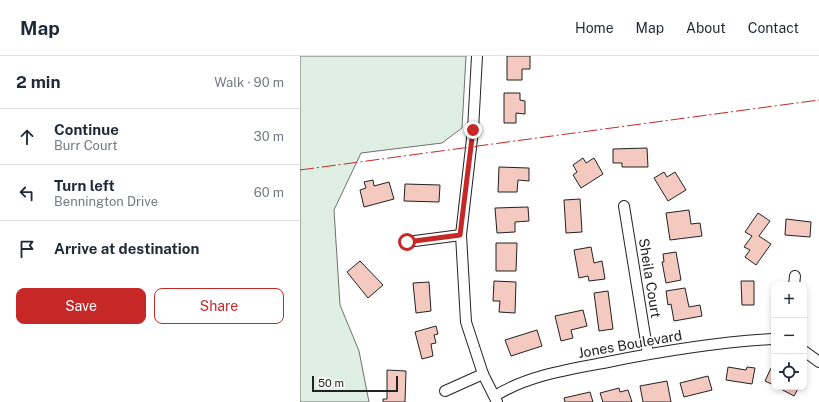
<!DOCTYPE html>
<meta charset="utf-8">
<style>
body{margin:0;font-family:"Public Sans",sans-serif;background:#f2f2f3;color:#1f2937}
.controls{position:absolute;right:12px;bottom:12px;display:grid;overflow:hidden;border-radius:8px;box-shadow:0 2px 6px #0003}
.controls button{width:36px;height:36px;display:grid;place-items:center;padding:0;border:0;border-bottom:1px solid #e0e1e3;background:#fff;color:#1f2937;font:20px sans-serif}
.scale{position:absolute;left:12px;bottom:10px;width:86px;box-sizing:border-box;padding-left:4px;border:2px solid #222;border-top:0;font-size:11px;line-height:14px;white-space:nowrap;color:#222;-webkit-text-stroke:3px #fff;paint-order:stroke}
.stop{position:absolute;width:12px;height:12px;margin:-9px;border:3px solid #c62828;border-radius:50%;background:#fff}
.stop.end{background:#c62828;border-color:#fff;box-shadow:0 1px 4px #0008}
.list{margin:0;padding:0;list-style:none}
h2{display:flex;justify-content:space-between;align-items:center;height:52px;margin:0;padding:0 16px;font-size:17px}
h2 small{font-size:13px;font-weight:400;color:#747a83}
.list li{display:grid;grid-template-columns:26px 1fr auto;gap:12px;align-items:center;box-sizing:border-box;height:56px;padding:0 16px;border-top:1px solid #e0e1e3}
.list b{display:block;font-size:15px;white-space:nowrap}
.list p{margin:0;font-size:13px;white-space:nowrap;color:#747a83}
.list em{font-size:13px;font-style:normal;color:#747a83}
.actions{display:flex;gap:8px;padding:12px 16px}
.actions a{flex:1;padding:9px 0;border:1px solid #c62828;border-radius:8px;text-align:center;font-size:14px;color:#c62828}
.actions .main{background:#c62828;color:#fff}
.icon{flex:none;width:22px;height:22px;fill:none;stroke:currentColor;stroke-width:2;stroke-linecap:round;stroke-linejoin:round}
.map{position:relative;flex:none;width:519px;height:346px;overflow:hidden}
header{display:flex;align-items:center;gap:24px;box-sizing:border-box;height:56px;padding:0 20px;background:#fff;border-bottom:1px solid #e0e1e3}
header strong{font-size:19px}
nav{display:flex;gap:22px;margin-inline-start:auto;font-size:14px}
main{display:flex}
aside{flex:1;background:#fff}
.map>svg:first-child{display:block}
.green{fill:#e0efe3;stroke:#6f6f6f}
.building{fill:#f3c9c0;stroke:#222}
.lines{fill:none;stroke-linecap:round;stroke-linejoin:round}
.street-casing{stroke:#222;stroke-width:12}
.street{stroke:#fff;stroke-width:10}
.power{stroke:#c62828;stroke-width:1;stroke-dasharray:14 3 2 3;stroke-linecap:butt}
.route{stroke:#c62828;stroke-width:5}
.labels{text-anchor:middle;dominant-baseline:central;stroke-width:3;stroke-linejoin:round;paint-order:stroke}
.street-label{font-size:14px;fill:#222;stroke:#fff}
</style>
<header>
<strong>Map</strong>
<nav><a>Home</a><a>Map</a><a>About</a><a>Contact</a></nav>
</header>
<main>
<aside>
<h2>2 min<small>Walk · 90 m</small></h2>
<ul class="list">
<li><svg class="icon" aria-label="ahead" viewBox="0 0 24 24"><path d="M12 20V5M6 11l6-6 6 6"/></svg><div><b>Continue</b><p>Burr Court</p></div><em>30 m</em></li>
<li><svg class="icon" aria-label="left" viewBox="0 0 24 24"><path d="M17 20v-9H6M10 6l-5 5 5 5"/></svg><div><b>Turn left</b><p>Bennington Drive</p></div><em>60 m</em></li>
<li><svg class="icon" aria-label="arrive" viewBox="0 0 24 24"><path d="M6 21V4h12l-3 4 3 4H6"/></svg><div><b>Arrive at destination</b></div></li>
</ul>
<div class="actions"><a class="main">Save</a><a>Share</a></div>
</aside>
<div class="map">
<svg width="519" height="346" viewBox="0 0 519 346">
<rect width="100%" height="100%" fill="#fff"/>
<path class="green" d="M 0,0 L 166,0 L 162,72 L 142,87 L 61,97 L 34,154 L 40,249 L 59,295 L 69,346 L 0,346 Z"/>
<g class="building">
<path d="M 207,0 L 230,0 L 230,13 L 222,13 L 222,24 L 207,24 Z"/>
<path d="M 204,37 L 220,37 L 220,44 L 225,45 L 225,58 L 216,57 L 216,67 L 204,67 Z"/>
<path d="M 347,92 L 348,111 L 322,111 L 322,107 L 313,107 L 313,93 Z"/>
<path d="M 283,102 L 286,107 L 294,102 L 303,118 L 281,132 L 273,119 L 277,116 L 273,109 Z"/>
<path d="M 199,111 L 229,112 L 229,125 L 218,124 L 217,136 L 198,136 Z"/>
<path d="M 364,116 L 367,121 L 375,116 L 386,134 L 368,145 L 354,122 Z"/>
<path d="M 73,124 L 74,130 L 89,126 L 94,143 L 64,151 L 60,134 L 66,132 L 64,126 Z"/>
<path d="M 105,128 L 140,129 L 139,146 L 104,145 Z"/>
<path d="M 280,143 L 282,176 L 266,177 L 264,144 Z"/>
<path d="M 228,151 L 229,165 L 215,166 L 215,176 L 197,177 L 195,152 Z"/>
<path d="M 389,154 L 391,168 L 400,167 L 402,180 L 370,184 L 366,157 Z"/>
<path d="M 458,157 L 470,165 L 459,180 L 471,188 L 456,209 L 445,201 L 450,194 L 444,191 L 452,180 L 445,176 Z"/>
<path d="M 486,163 L 511,166 L 510,181 L 485,179 Z"/>
<path d="M 196,187 L 217,187 L 216,215 L 196,215 Z"/>
<path d="M 291,191 L 294,207 L 302,205 L 305,223 L 289,225 L 288,220 L 279,222 L 274,194 Z"/>
<path d="M 376,196 L 381,224 L 366,227 L 362,206 L 364,206 L 363,198 Z"/>
<path d="M 60,205 L 83,229 L 68,242 L 47,216 Z"/>
<path d="M 194,225 L 216,226 L 215,257 L 199,256 L 200,245 L 193,245 Z"/>
<path d="M 441,225 L 454,225 L 454,249 L 442,249 Z"/>
<path d="M 129,226 L 131,255 L 116,257 L 113,227 Z"/>
<path d="M 385,232 L 389,251 L 400,249 L 402,260 L 374,265 L 371,248 L 368,249 L 366,235 Z"/>
<path d="M 308,235 L 313,273 L 299,275 L 294,237 Z"/>
<path d="M 283,254 L 287,270 L 271,274 L 273,282 L 261,285 L 255,260 Z"/>
<path d="M 136,270 L 138,278 L 134,279 L 136,287 L 131,288 L 133,300 L 122,303 L 115,276 Z"/>
<path d="M 237,274 L 242,290 L 211,300 L 205,284 Z"/>
<path d="M 428,311 L 446,314 L 447,311 L 455,312 L 452,328 L 426,324 Z"/>
<path d="M 471,312 L 474,314 L 474,329 L 465,325 Z"/>
<path d="M 87,314 L 106,315 L 105,346 L 83,346 L 83,343 L 87,343 Z"/>
<path d="M 408,320 L 412,334 L 384,341 L 380,327 Z"/>
<path d="M 367,325 L 371,346 L 343,346 L 340,330 Z"/>
<path d="M 477,331 L 499,331 L 494,340 Z"/>
<path d="M 319,332 L 320,336 L 328,334 L 332,346 L 303,346 L 300,337 Z"/>
<path d="M 290,336 L 293,346 L 265,346 L 264,342 Z"/>
</g>
<g class="lines">
<defs>
<g id="street">
<path d="M 177,0 L 173,74 L 161,179 L 166,266 L 183,318 L 197,346"/>
<path d="M 324,150 L 348,298"/>
<path d="M 107,186 L 161,179"/>
<path d="M 494,229 L 495,220"/>
<path d="M 504,295 L 519,306"/>
<path d="M 145,335 L 183,318"/>
<path d="M 195,340 C 228,319 271,313 308,306 C 363,295 418,286 474,283"/>
</g>
</defs>
<use href="#street" class="street-casing"/>
<use href="#street" class="street"/>
<path class="power" d="M 0,114 L 519,44"/>
</g>
<g class="lines">
<path class="route" d="M 107,186 L 160,179 L 173,74"/>
</g>
<g class="labels">
<g class="street-label">
<text transform="translate(350 222) rotate(81)">Sheila Court</text>
<text transform="translate(330 288) rotate(-10)">Jones Boulevard</text>
</g>
</g>
</svg>
<div class="controls">
<button>+</button>
<button>−</button>
<button><svg class="icon" aria-label="locate" viewBox="0 0 24 24"><circle cx="12" cy="12" r="6"/><path d="M12 2v4M12 18v4M2 12h4M18 12h4"/></svg></button>
</div>
<div class="scale">50 m</div>
<div class="stop" style="left:107px;top:186px"></div>
<div class="stop end" style="left:173px;top:74px"></div>
</div>
</main>
